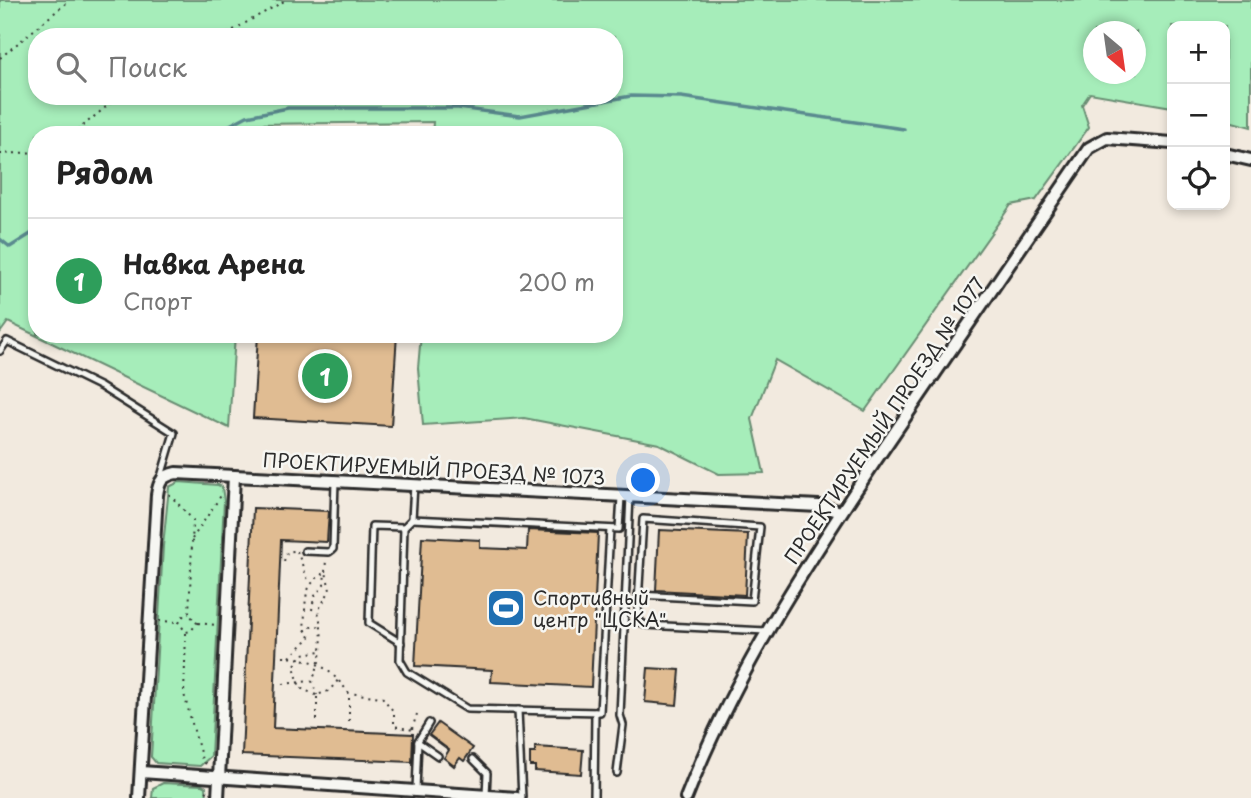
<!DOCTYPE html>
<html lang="ru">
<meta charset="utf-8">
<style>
body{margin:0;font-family:"Playpen Sans",sans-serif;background:#f6f6f6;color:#222}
.controls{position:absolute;right:21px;top:21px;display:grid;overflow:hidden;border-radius:14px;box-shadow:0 4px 10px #0003}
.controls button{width:63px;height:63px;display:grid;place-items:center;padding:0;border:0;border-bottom:2px solid #e0e0e0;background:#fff;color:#222;font:35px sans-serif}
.compass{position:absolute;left:1083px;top:21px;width:63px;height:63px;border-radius:50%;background:#fff;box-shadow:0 4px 10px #0003;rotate:151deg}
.you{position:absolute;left:644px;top:481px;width:24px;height:24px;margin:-18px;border:5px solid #fff;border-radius:50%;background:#1a73e8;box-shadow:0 0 0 10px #1a73e833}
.badge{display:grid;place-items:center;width:46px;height:46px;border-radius:50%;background:#111827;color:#fff;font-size:23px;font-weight:700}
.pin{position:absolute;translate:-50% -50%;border:4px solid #fff;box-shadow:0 2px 7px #0006}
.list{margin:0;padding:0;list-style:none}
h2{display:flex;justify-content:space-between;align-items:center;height:91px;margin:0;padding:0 28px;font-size:30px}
h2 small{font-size:23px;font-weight:400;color:#767676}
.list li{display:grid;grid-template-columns:46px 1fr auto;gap:21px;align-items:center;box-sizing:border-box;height:126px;padding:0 28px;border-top:2px solid #e0e0e0}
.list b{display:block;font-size:26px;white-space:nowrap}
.list p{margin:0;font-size:23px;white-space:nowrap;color:#767676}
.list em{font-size:23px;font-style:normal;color:#767676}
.icon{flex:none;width:38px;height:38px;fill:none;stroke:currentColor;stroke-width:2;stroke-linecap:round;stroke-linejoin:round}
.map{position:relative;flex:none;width:1251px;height:798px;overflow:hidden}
.search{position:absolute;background:#fff;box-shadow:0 4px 10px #0003;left:28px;top:28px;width:595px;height:77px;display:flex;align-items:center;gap:18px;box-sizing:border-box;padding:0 24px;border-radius:28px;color:#767676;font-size:26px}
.panel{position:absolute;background:#fff;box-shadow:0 4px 10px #0003;left:28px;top:126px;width:595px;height:217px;border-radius:28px}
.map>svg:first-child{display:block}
.green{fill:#a6edba;stroke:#688c72;stroke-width:2;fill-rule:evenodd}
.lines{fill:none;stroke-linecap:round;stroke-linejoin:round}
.stream{stroke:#5a8a8f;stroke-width:3.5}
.building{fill:#e0bc92;stroke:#2b2b2b;stroke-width:2}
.lane-casing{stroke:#2b2b2b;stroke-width:10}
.street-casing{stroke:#2b2b2b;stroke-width:16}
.path{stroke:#2b2b2b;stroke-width:2;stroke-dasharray:2 5;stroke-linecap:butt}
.lane{stroke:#f6f6f2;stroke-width:5}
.street{stroke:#f6f6f2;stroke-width:10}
.labels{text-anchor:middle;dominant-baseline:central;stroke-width:5;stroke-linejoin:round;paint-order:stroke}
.street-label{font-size:19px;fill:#2b2b2b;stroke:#f6f6f2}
.poi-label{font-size:19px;fill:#2b2b2b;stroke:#f6f6f2;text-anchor:start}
</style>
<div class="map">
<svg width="1251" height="798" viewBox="0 0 1251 798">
<rect width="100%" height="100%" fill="#f2eadf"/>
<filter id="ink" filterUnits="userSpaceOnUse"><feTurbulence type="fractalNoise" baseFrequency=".0143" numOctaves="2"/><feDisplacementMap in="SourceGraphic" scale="14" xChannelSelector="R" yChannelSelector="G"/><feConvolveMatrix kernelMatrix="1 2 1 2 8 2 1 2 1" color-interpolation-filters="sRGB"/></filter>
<g filter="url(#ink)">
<g class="green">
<path d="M 0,0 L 1251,0 L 1251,127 L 1225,120 L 1225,26 L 1172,26 L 1172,107 L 1090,93 L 1082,105 L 1089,127 L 1036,200 L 1011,205 L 865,411 L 775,360 L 752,419 L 764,473 L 719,474 L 659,444 L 524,418 L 423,425 L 418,368 L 421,334 L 614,334 L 614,135 L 432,135 L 433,122 L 251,124 L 249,135 L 37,135 L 37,334 L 235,334 L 229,428 L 8,322 L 0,333 ZM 1094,32 L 1136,32 L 1136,74 L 1094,74 ZM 37,37 L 614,37 L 614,96 L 37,96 Z"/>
<path d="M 179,482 L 218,485 L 222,487 L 224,501 L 211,756 L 200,766 L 156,763 L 151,757 L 163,546 L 169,487 Z"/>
<path d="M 163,783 L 202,785 L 206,787 L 207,798 L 152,798 L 153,788 Z"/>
</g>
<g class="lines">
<g class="stream">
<path d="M 211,135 L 247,116 L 288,108 L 458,108 L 520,116 L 631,96 L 681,97 L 904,129"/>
<path d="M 0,239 L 10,247 L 37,230"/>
</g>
</g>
<g class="building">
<path d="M 258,334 L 397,334 L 391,426 L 253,418 Z"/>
<path d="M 253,508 L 329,511 L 327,542 L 281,540 L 273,728 L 413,734 L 412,762 L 242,755 Z"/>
<path d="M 528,530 L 598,533 L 591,687 L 491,682 L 492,670 L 415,666 L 422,537 L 480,540 L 480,548 L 527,550 Z"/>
<path d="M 659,530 L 748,534 L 745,595 L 656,590 Z"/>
<path d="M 648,668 L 680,670 L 677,705 L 645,702 Z"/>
<path d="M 438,723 L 473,748 L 464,761 L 460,758 L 454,766 L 444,758 L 449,750 L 429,735 Z"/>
<path d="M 535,747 L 583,750 L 581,774 L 535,771 L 535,766 L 530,766 L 530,753 L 535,753 Z"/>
</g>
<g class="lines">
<defs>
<g id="lane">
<path d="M 0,351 L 7,341 L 101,387 L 174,433 L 160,480"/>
<path d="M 414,485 L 412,519 L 619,529 L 621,497"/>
<path d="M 412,519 L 404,527 L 400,660 L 407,672 L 467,709 L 600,712 L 610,529"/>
<path d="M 305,551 L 329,552 L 333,549 L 335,481"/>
<path d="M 638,595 L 752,601 L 760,527 L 643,519 L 638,603 L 639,621 L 645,625 L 766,631"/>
<path d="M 401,643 L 369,623 L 372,526 L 404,527"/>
<path d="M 518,710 L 522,798"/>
<path d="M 418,742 L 438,756"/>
<path d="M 473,759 L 487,773 L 486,796"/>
<path d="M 617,773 L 623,725 L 620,715 L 630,496"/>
<path d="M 416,790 L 418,741 L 429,723"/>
<path d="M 594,798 L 595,712"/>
</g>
<g id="street">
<path d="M 1225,154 L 1251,160"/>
<path d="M 141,772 L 517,798"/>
<path d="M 139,798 L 157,495 C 159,481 162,476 176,473 L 819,506 L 841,512"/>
<path d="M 218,798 L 234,476"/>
<path d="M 686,798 C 733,677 804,568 876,460 C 946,356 1018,252 1089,148 L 1107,138 L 1172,143"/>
</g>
</defs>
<use href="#lane" class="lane-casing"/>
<use href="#street" class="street-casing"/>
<g class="path">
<path d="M 221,37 L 286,0"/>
<path d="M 0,58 L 70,0"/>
<path d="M 72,135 L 119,96"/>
<path d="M 0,154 L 37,152"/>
<path d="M 169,494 L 193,520 L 189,614 L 197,623 L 191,631 L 186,632 L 179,623 L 184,615 L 189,614"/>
<path d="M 192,539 L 222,494"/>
<path d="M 297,551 L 309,583"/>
<path d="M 284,561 L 287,552 L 294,551"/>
<path d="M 312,610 L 314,597 L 324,585 L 326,560"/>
<path d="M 159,621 L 178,622"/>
<path d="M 198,623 L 216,625"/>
<path d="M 305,631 L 309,627 L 321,626"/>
<path d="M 186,633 L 184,694 L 202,760 L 208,766"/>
<path d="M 283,657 C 316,658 329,668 349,693 L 382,697 L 394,712 L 394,726 L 413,730"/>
<path d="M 290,657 L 310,637 C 302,626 305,623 305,610 C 306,590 308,583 326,572 L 330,590 L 318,611 C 324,635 323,658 312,681 L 317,695"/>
<path d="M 283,684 L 311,681"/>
<path d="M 316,695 L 300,688 L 294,666 L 303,654 L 321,651"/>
<path d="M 317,720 L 317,695 L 329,691 L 339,679"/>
<path d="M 349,721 L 349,694"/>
<path d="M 412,729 L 417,714"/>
<path d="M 202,798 L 208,790"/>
</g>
<use href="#lane" class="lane"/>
<use href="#street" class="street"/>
</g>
</g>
<defs>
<symbol id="stadium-square" viewBox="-11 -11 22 22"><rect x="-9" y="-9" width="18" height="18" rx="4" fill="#1f6fb2" stroke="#f6f6f2"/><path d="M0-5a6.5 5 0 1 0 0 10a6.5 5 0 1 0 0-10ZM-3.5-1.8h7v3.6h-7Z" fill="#fff"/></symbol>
</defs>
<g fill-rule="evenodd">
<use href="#stadium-square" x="484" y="586" width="44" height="44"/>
</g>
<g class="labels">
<g class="street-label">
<text transform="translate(884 420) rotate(-56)">ПРОЕКТИРУЕМЫЙ ПРОЕЗД № 1077</text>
<text transform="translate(434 468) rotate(3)">ПРОЕКТИРУЕМЫЙ ПРОЕЗД № 1073</text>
</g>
<g class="poi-label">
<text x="533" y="597">Спортивный<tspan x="533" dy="22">центр "ЦСКА"</tspan></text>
</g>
</g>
</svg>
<div class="controls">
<button>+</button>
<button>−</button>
<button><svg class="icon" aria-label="locate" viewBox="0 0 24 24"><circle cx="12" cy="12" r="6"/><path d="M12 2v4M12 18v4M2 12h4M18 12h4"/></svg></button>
</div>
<svg class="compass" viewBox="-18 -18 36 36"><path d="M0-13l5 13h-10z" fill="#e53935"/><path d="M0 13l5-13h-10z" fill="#767676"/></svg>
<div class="you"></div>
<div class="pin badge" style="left:325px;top:376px;background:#2e9e5b">1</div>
<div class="search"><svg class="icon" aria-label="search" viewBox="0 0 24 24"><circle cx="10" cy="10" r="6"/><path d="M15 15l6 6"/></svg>Поиск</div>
<section class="panel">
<h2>Рядом<small></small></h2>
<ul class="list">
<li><span class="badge" style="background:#2e9e5b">1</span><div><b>Навка Арена</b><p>Спорт</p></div><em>200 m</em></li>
</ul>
</section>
</div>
